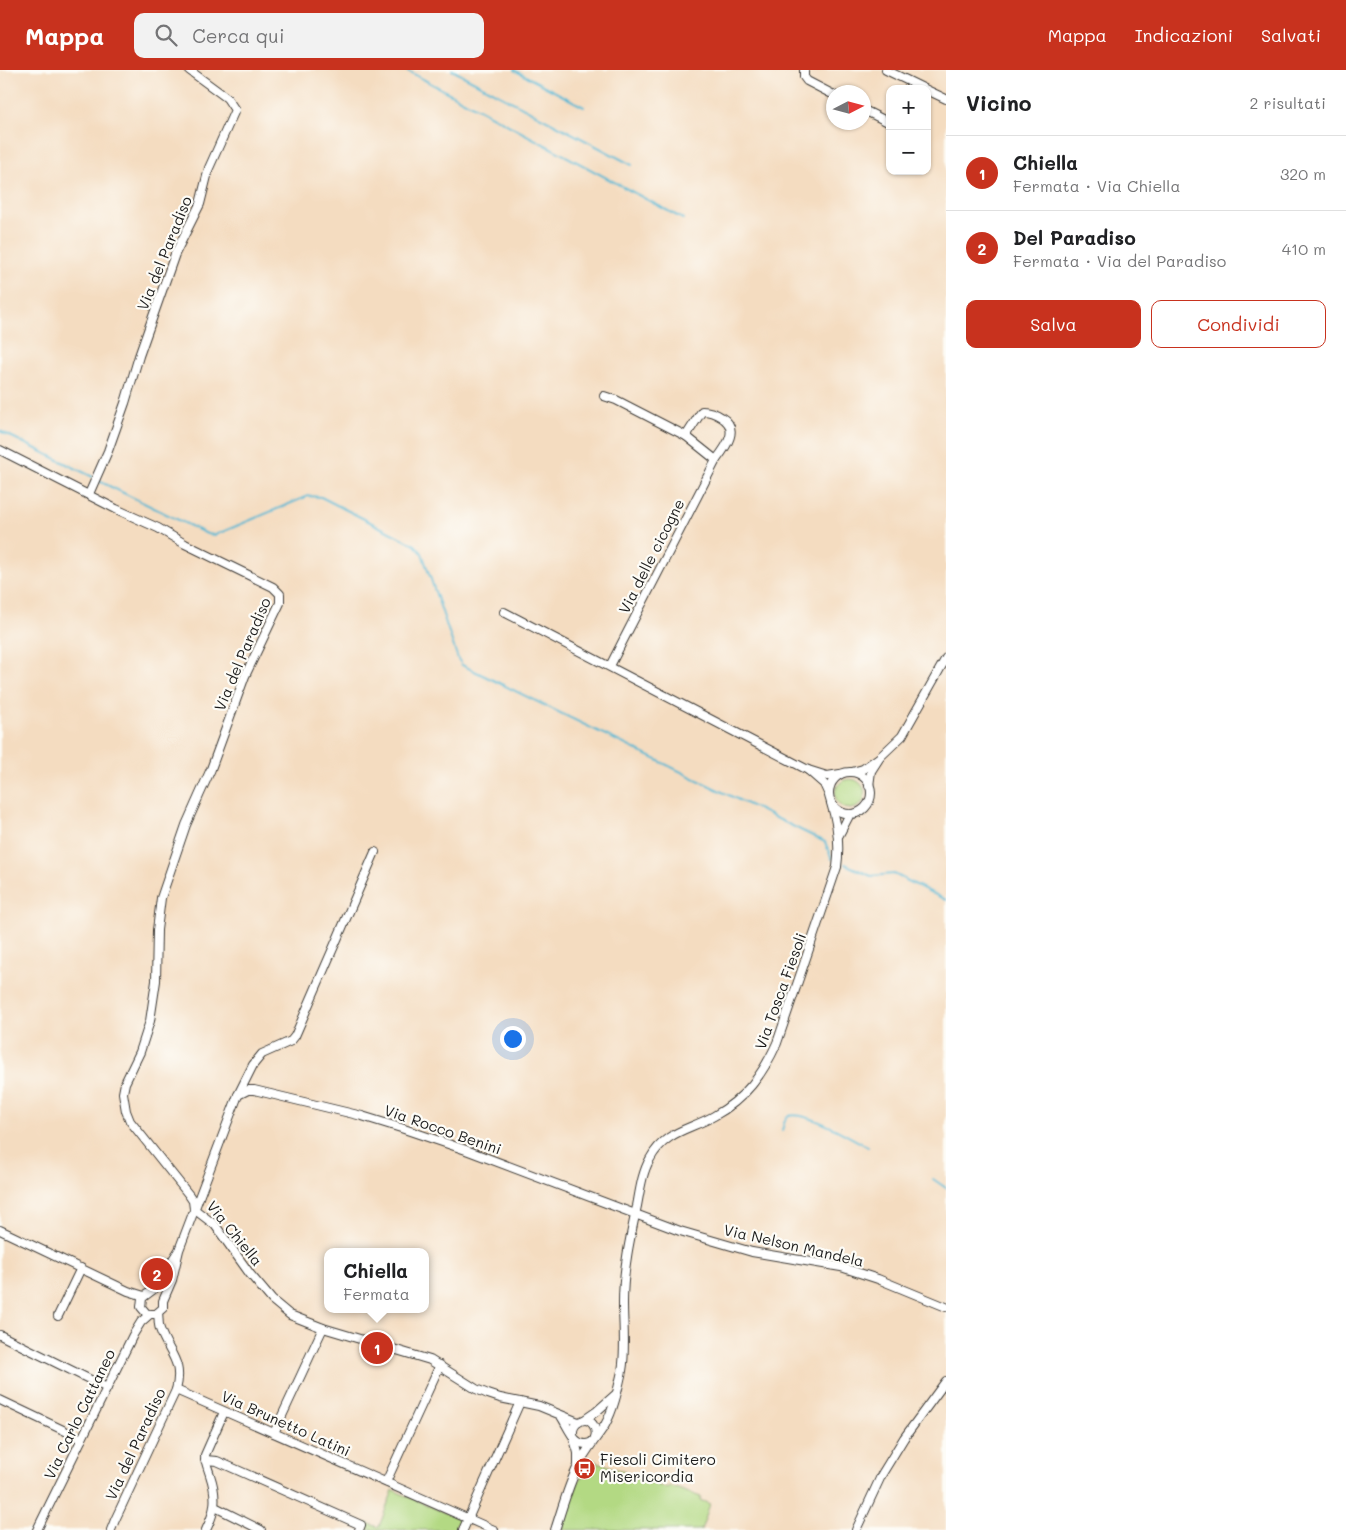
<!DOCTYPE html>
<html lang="it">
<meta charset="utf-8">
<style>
body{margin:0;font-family:Mali,sans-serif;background:#f2f2f2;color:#202124}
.controls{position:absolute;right:15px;top:15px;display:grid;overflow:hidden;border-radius:10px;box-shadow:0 1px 4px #0004}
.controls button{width:45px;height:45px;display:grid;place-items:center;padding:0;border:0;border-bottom:1px solid #e0e0e0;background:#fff;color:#202124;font:25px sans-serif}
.compass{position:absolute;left:826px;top:15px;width:45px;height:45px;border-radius:50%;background:#fff;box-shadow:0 1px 4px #0004;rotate:84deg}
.you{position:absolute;left:512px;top:968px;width:18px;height:18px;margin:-12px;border:4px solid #fff;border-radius:50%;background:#1a73e8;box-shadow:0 0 0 8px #1a73e833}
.badge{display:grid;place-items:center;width:32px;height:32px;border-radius:50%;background:#c8321e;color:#fff;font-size:16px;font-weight:700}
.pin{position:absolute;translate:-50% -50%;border:2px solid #fff;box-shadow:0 1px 5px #0006}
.popup{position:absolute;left:324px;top:1178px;width:105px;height:65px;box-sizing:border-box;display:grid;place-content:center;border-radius:10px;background:#fff;filter:drop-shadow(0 1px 4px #0005);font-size:16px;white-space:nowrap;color:#757577}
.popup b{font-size:19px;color:#202124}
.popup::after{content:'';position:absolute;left:50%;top:100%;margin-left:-10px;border:10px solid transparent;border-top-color:#fff}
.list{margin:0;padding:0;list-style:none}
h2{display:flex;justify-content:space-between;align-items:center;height:65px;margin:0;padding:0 20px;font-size:21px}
h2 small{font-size:16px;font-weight:400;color:#757577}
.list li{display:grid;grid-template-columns:32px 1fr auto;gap:15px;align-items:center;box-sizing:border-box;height:75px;padding:0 20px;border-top:1px solid #e0e0e0}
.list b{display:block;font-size:19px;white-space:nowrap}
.list p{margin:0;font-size:16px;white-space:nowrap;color:#757577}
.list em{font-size:16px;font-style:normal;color:#757577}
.actions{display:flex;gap:10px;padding:15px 20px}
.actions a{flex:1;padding:11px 0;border:1px solid #c8321e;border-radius:10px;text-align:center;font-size:18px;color:#c8321e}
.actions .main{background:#c8321e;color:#fff}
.icon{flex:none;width:28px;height:28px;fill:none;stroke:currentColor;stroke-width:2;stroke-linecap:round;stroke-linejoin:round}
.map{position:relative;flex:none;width:946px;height:1460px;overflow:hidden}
header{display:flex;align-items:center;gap:30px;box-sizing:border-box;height:70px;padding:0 25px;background:#c8321e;color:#fff}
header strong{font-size:24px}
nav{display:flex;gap:28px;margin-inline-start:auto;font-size:18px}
.search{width:350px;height:45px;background:#f2f2f2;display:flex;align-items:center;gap:12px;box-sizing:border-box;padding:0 18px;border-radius:10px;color:#757577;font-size:19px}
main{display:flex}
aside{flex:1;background:#fff}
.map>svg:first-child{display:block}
.green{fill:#b3d983;stroke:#687a50}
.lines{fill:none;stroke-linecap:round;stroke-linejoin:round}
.stream{stroke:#54b7d3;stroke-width:2}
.street-casing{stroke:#3c3935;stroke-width:10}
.street{stroke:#fff;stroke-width:8}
.labels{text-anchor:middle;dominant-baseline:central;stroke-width:4.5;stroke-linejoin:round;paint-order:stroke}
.street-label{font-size:15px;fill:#1c1c1c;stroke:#fdfcf7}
.poi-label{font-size:15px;fill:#1c1c1c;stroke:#fdfcf7;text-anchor:start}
</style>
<header>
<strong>Mappa</strong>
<div class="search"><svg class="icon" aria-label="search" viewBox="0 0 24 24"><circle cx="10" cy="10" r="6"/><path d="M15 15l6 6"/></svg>Cerca qui</div>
<nav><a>Mappa</a><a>Indicazioni</a><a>Salvati</a></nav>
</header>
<main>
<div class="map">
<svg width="946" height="1460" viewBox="0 0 946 1460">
<rect width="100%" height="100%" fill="#fdfcf7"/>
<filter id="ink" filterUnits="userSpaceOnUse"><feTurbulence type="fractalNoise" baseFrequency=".02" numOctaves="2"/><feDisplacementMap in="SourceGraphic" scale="10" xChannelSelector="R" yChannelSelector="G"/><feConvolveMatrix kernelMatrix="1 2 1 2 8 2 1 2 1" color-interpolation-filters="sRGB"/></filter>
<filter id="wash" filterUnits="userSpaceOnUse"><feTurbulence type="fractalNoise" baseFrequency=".0096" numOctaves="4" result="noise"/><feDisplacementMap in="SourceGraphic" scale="20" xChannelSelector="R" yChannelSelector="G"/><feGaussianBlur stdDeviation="1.12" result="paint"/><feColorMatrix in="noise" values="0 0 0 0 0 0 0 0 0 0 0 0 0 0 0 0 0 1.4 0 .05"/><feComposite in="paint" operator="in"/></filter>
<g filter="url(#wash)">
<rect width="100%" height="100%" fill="#f4dcc0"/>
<g class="green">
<circle cx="850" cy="724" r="15"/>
<path d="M 588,1388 L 668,1419 L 669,1416 L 701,1427 L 700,1430 L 710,1434 L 701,1460 L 563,1460 L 564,1458 L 561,1457 L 564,1451 L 565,1451 L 571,1438 L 569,1437 L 580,1408 L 583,1406 L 587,1395 L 585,1394 Z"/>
<path d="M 393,1420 L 459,1449 L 454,1460 L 363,1460 L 366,1453 L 379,1457 Z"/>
</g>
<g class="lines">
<g class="stream">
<path d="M 406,0 L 683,149"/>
<path d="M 452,0 L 632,95"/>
<path d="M 514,0 L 584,37"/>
<path d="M 0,361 L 93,407"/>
<path d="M 97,410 L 207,464 L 215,465 L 308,426 L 321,427 L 415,475 L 422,483 L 458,589 L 462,595 L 825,772 L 832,789"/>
<path d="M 845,794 L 871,806 L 894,804 L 946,830"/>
<path d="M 782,1060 C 784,1055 784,1048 789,1046 C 806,1040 853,1069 868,1077"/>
<path d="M 933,1109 L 946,1118"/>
</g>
</g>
</g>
<g filter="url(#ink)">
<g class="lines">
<defs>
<g id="street">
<path d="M 804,0 L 804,7 L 807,11 L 834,25"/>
<path d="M 886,0 L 925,19"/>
<path d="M 927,20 L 946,29"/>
<path d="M 864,40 L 890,53"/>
<path d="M 604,326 L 616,330 L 686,366 L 716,390"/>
<path d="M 0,380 L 116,439 L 158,458 L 185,474 L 273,517 L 280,524 L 280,533 L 245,606 L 211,699 L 186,755 L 161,828 L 157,860 L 156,911 L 150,951 L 140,982 L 125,1013 L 123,1023 L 126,1041 L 130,1051 L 189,1125 L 193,1131 L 194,1139"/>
<path d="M 89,424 L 108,381 L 125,333 L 139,286 L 175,184 L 200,134 L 209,98 L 235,40 L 227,28 L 189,0"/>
<path d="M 504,542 L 808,700"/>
<path d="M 610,596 L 716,390 C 727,376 740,358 721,347 C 715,343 709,341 702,341 L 686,366"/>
<path d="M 880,687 L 902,666 L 946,588"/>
<path d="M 852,702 L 863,699 L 880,687 L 871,701 L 869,716"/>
<circle cx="850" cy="723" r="21"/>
<path d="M 829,725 L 824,714 L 808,700 L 827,706 L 840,704"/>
<path d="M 839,765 L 850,744"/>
<path d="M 238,1025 L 248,1020 L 254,1020 L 362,1046 L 401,1058 L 466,1080 L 680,1161 L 752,1182 L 841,1197 L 878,1209 L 946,1237"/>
<path d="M 194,1139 L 215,1155 L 250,1204 L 272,1230 L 290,1245 L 323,1258 L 430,1290 L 476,1319 L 488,1324 L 500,1328 L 539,1336 L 578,1352"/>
<path d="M 0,1160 L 128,1221 L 144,1226"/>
<path d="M 179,1180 L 154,1219 L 142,1228 L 141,1237 L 147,1244 L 156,1244 L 163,1238 L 163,1231 L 172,1210 L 179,1180 L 238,1025 L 253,995 L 262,984 L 291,971 L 295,966 L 375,782"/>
<path d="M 58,1246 L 81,1198"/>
<path d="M 0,1265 L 107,1318"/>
<path d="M 176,1320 L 494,1460"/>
<path d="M 0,1330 L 82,1369"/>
<path d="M 561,1346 C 566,1354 570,1363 575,1369 C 578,1372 582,1374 585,1374 C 604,1374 595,1342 579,1352 C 567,1359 576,1373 578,1383 C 578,1387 578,1391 578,1395"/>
<path d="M 584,1350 L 597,1341 L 615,1325"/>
<path d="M 274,1363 L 323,1258"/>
<path d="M 205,1390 L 217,1391 L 361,1455 L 359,1460"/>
<path d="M 386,1412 L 440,1295"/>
<path d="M 215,1437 L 261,1460"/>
<path d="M 37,1460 L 133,1265 L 141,1252 L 150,1244"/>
<path d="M 111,1460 L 115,1450 L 176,1320 C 184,1291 168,1283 160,1259 C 158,1254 159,1248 158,1243"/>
<path d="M 206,1460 C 216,1440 217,1426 210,1405 C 208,1398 205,1392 205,1385 L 224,1342"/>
<path d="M 463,1460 L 520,1332"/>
<path d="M 555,1460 C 562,1439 568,1416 578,1396 C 585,1381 596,1369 605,1355 C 614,1339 618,1319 622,1301 C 626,1279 623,1256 623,1233 C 623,1200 630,1168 637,1136 C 640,1120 642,1103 650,1089 C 665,1061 689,1060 714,1046 C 745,1029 763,1004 777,973 L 837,797 C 840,775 838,755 831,733"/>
<path d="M 856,1460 L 882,1404 L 904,1368 L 946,1311"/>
</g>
</defs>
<use href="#street" class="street-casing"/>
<use href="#street" class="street"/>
</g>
</g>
<defs>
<symbol id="bus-disc" viewBox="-11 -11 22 22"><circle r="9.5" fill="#c8321e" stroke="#fdfcf7"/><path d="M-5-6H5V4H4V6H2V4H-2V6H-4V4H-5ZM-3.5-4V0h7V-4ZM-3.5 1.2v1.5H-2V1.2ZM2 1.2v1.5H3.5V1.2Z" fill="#fff"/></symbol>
</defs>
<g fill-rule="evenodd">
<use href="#bus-disc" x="572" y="1386" width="25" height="25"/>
</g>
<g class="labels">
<g class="street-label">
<text transform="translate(164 183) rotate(-68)">Via del Paradiso</text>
<text transform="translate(651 486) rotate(-63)">Via delle cicogne</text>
<text transform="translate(242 584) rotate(-67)">Via del Paradiso</text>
<text transform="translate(780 921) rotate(-70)">Via Tosca Fiesoli</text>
<text transform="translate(443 1059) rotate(19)">Via Rocco Benini</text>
<text transform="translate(235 1163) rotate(51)">Via Chiella</text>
<text transform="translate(794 1175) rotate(13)">Via Nelson Mandela</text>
<text transform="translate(79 1344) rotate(-64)">Via Carlo Cattaneo</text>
<text transform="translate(286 1353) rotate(24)">Via Brunetto Latini</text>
<text transform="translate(135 1374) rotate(-65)">Via del Paradiso</text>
</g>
<g class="poi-label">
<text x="600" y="1389">Fiesoli Cimitero<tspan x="600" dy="17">Misericordia</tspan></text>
</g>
</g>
</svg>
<div class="controls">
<button>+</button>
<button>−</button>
</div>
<svg class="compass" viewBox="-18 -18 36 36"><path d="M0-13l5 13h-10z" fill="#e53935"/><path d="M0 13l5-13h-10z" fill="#757577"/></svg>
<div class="you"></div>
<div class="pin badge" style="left:377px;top:1278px">1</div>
<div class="popup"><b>Chiella</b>Fermata</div>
<div class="pin badge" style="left:157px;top:1204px">2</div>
</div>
<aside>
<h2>Vicino<small>2 risultati</small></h2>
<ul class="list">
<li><span class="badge">1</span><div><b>Chiella</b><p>Fermata · Via Chiella</p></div><em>320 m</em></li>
<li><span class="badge">2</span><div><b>Del Paradiso</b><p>Fermata · Via del Paradiso</p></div><em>410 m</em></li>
</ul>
<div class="actions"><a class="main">Salva</a><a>Condividi</a></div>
</aside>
</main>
